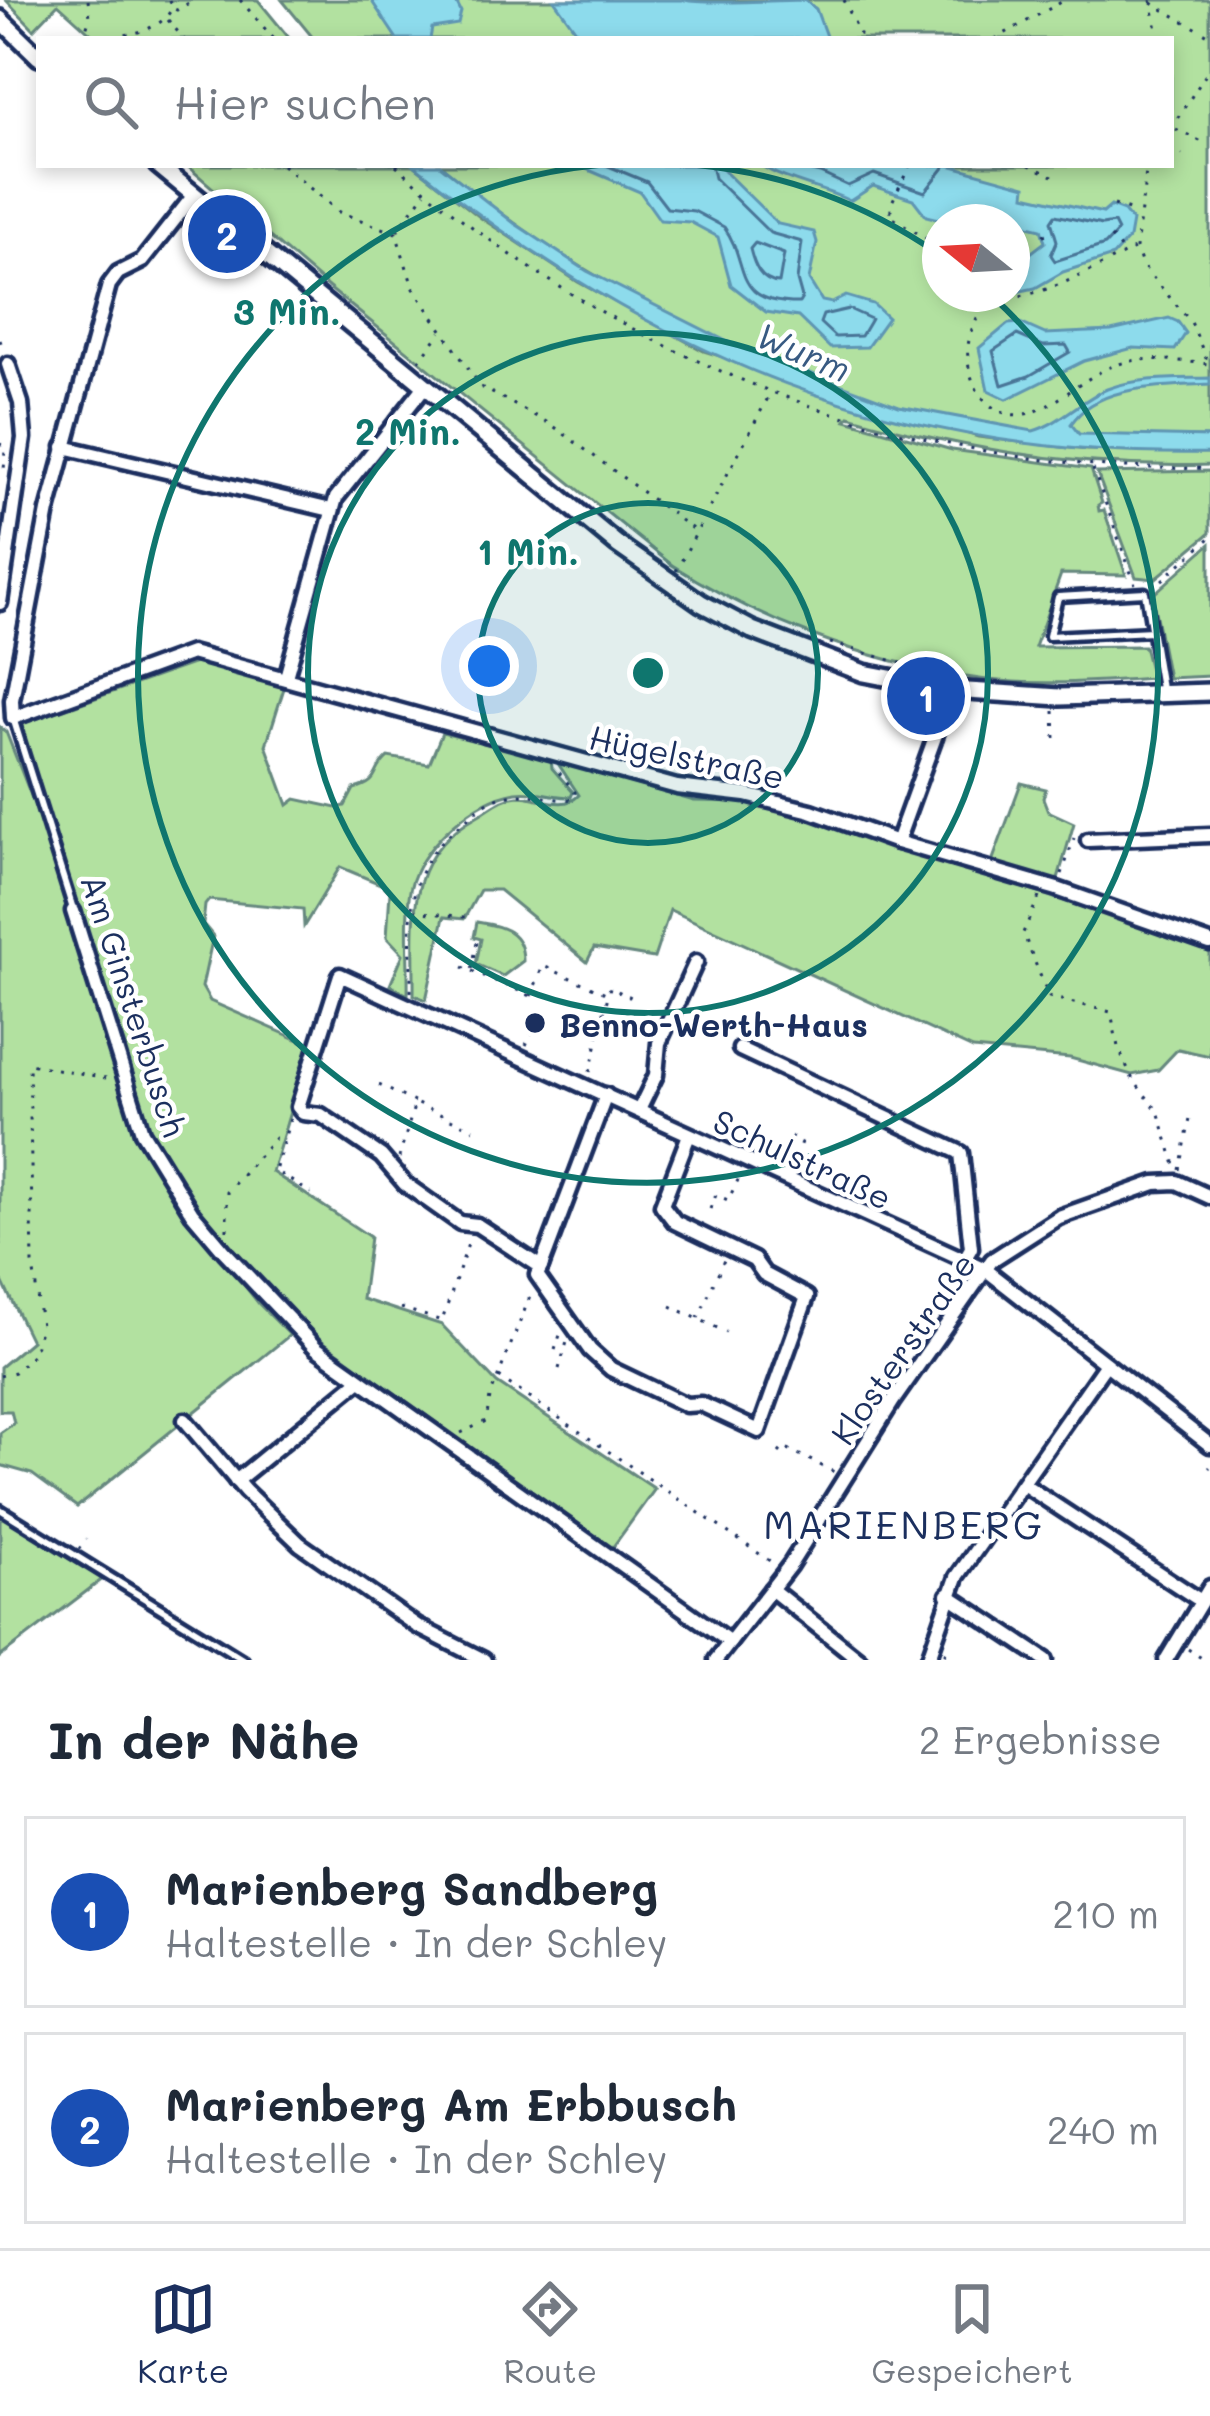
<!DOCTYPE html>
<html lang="de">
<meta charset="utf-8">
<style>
body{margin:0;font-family:Mali,sans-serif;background:#f2f2f3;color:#1f2937}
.compass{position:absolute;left:922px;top:204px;width:108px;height:108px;border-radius:50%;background:#fff;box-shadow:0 6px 18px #0003;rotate:288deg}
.you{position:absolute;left:489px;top:666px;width:42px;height:42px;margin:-30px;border:9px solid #fff;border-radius:50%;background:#1a73e8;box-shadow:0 0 0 18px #1a73e833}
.badge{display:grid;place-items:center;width:78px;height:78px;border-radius:50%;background:#1b2f5e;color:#fff;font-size:39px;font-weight:700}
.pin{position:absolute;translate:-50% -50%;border:6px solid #fff;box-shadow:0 3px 12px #0006}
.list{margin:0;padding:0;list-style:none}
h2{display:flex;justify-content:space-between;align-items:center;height:156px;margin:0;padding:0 48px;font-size:51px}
h2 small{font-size:39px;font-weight:400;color:#747a83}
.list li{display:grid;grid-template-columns:78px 1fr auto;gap:36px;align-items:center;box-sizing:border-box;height:192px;margin:0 24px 24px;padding:0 24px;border:3px solid #e0e1e3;border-radius:0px}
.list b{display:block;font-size:45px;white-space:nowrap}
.list p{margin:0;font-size:39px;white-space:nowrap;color:#747a83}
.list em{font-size:39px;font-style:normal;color:#747a83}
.icon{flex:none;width:66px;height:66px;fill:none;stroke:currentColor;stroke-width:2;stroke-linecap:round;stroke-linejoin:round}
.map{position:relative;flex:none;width:1210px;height:1660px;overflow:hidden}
.search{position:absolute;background:#fff;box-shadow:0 6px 18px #0003;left:36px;right:36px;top:36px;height:132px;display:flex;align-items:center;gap:30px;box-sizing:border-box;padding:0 42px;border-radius:0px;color:#747a83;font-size:45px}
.sheet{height:588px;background:#fff}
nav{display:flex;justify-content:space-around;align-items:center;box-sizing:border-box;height:168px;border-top:3px solid #e0e1e3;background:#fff;font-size:33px;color:#747a83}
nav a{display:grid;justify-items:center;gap:6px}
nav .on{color:#1b2f5e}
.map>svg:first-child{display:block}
.green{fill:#b2e1a0;stroke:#66887f;stroke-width:3;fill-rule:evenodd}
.water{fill:#8ddbec;stroke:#5f96b3;stroke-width:3}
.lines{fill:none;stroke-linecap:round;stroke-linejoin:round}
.shore{stroke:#497497;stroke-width:3}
.service-casing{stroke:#1b2f5e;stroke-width:15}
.minor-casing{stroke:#1b2f5e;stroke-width:21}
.tertiary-casing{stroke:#1b2f5e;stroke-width:24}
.path{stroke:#1b2f5e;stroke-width:3;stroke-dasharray:3 9;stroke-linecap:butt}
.service{stroke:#fff;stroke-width:6}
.minor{stroke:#fff;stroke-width:12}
.tertiary{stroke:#fff;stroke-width:15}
.ring{fill:none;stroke:#0f766e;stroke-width:6}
.poi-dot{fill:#1b2f5e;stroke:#fff;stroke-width:4.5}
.labels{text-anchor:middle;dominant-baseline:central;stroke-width:9;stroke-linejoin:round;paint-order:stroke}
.street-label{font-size:33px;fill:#1b2f5e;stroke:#fff}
.poi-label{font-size:33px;font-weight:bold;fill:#1b2f5e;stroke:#fff;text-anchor:start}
.water-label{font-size:36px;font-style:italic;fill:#385a82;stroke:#fff}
.quarter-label{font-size:39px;letter-spacing:3px;fill:#1b2f5e;stroke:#fff}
.centre{fill:#0f766e;stroke:#fff;stroke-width:6}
.ring-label{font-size:36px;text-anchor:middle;font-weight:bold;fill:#0f766e;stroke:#fff;stroke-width:9;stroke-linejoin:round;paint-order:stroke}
</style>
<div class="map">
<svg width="1210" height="1660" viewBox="0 0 1210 1660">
<rect width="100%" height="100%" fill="#fff"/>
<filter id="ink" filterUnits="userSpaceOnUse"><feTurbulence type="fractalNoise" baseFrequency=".00833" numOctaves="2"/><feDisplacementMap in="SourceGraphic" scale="24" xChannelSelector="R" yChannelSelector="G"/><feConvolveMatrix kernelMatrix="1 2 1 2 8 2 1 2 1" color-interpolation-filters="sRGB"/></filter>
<g filter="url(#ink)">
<g class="green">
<path d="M 6,0 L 258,0 L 290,39 L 97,39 L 58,4 L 34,29 Z"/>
<path d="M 282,0 L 1210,0 L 1210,437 C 1146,436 1081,438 1017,430 C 817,405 593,294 440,165 L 1171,165 L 1171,39 L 314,39 ZM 940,222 L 1012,222 L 1012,294 L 940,294 Z"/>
<path d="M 186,165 L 414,165 L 481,218 L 578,282 L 704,351 L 978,437 L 1086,450 L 1210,453 L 1210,465 C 1087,469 967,451 849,416 L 846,420 L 952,450 L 1091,469 L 1102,503 L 1098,505 L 1099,511 L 1104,510 L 1126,575 L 1061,574 L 1035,647 L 1144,646 L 1152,678 C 1092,682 1026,687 966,677 C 862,659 760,621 672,565 L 329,288 Z"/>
<path d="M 1210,471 L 1210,533 L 1155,579 L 1136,577 L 1097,473 Z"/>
<path d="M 1210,544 L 1210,676 L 1168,678 L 1153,601 L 1155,593 Z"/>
<path d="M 198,662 L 285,685 L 266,745 L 288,805 L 296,799 L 337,808 L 345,806 L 354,789 C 383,781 370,772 388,757 L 429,764 L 442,733 L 551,759 L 552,768 L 573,792 L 571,797 C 553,797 534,789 516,792 C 475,799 426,842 412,882 C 404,907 409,965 408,995 L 390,985 L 403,954 L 387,937 L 390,892 L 383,885 L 340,867 L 304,926 L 303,909 L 209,900 L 205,905 L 203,924 L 213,936 L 202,987 L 210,1001 L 310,1045 L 272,1172 L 370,1237 L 362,1299 L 442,1325 L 497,1383 L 655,1489 L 610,1551 L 445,1435 L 448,1431 L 318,1338 L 242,1263 L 201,1219 L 144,1129 L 68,876 L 20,738 L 24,723 Z"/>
<path d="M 0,727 L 6,732 L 56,859 L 132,1111 L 190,1216 L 259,1304 L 290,1335 L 77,1507 L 32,1474 L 0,1465 L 0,1433 L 14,1423 L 11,1411 L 0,1411 L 0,1367 L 31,1341 L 0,1277 Z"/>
<path d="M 557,762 L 694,801 L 746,802 L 837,827 L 1196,944 L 1210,953 L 1210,1056 L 1178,1049 L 1158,1070 L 1132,1075 L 1070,1058 L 973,1049 L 670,910 L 654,958 L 594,948 L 587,962 L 499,890 L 480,890 L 464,919 L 444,917 L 426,1000 L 414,995 C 415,922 402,857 477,816 C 491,808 502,797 518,796 C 540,796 563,812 579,795 Z"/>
<path d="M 1021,783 L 1046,789 L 1043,798 L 1048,811 L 1074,823 L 1057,882 L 992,862 Z"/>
<path d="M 477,922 C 503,926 523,931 523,961 L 503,976 L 476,964 L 481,939 L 474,937 Z"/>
<path d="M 0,1513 L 104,1578 L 0,1657 Z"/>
</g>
<g class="water">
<path d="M 371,0 L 455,0 L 461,12 L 458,24 L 432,28 L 430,39 L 397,39 Z"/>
<path d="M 554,0 L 686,0 C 698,5 784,0 805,0 L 816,9 L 827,39 L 582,39 Z"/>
<path d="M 414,165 L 440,165 L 514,223 L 587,271 L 734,345 L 899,406 L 1033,431 C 1061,423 1080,400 1107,389 C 1139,377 1176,379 1210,378 L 1210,384 C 1165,387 1099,383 1071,424 L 1079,434 L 1210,437 L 1210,453 C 895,459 658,358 414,165 Z"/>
<path d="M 577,165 L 718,165 L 778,224 L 814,232 L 817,242 L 809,280 L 822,301 L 832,303 L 846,296 L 873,304 L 888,318 L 867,347 L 830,348 L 798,317 L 766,312 L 731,285 L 718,237 L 690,222 L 660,220 L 640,192 Z"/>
<path d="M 760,165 L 949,165 L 1026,186 L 1025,195 L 1103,213 L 1111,206 L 1124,211 L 1132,221 L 1129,238 L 1113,256 L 1063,272 L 1035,288 L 1012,293 L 1012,256 L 1028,255 L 1045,242 L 1041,229 L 1012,222 L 950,222 L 926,216 L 913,199 L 873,186 L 850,201 C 821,187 786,182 760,165 Z"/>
<path d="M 1169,318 L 1178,322 L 1186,333 L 1175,350 L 1133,348 L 1084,361 L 1007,399 L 988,390 L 979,348 L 1008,324 L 1020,323 L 1045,334 L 1111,331 Z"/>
</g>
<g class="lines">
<g class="shore">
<path d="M 606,165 L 647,182 L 667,208 L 694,211 L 724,227 C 751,263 729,303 799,303 L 802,298 L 797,280 L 802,242 L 770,233 L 714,178 L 711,165"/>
<path d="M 787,165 L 820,173 L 848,186 L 874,174 L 925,192 L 946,165"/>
<path d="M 1055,215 L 1102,225 L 1114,223 L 1118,231 L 1105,245 L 1055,261 L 1051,255 L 1057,241 L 1051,221 Z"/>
<path d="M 755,243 L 784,254 L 779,283 C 760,282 754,265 750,249 Z"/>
<path d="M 849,309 L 871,319 L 861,336 L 835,337 L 820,323 L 823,315 Z"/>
<path d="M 1017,335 L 1043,346 L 1066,345 L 1070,352 L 1029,376 L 1002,385 L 993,351 Z"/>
</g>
<defs>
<g id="service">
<path d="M 1152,631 L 1049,636 L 1058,597 L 1145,592 L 1160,682 L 1161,690"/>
<path d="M 14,721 L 73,909"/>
<path d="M 0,1509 L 244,1660"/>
</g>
<g id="minor">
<path d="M 194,195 L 142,261 L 118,273 L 109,285 L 48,511 L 12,700 L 13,718 L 191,653 L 677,787 L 746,795 L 811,811 L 897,842 L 1057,889 L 1210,943"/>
<path d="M 64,447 L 331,510"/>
<path d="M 0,603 L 24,438 L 21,403 L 8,364"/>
<path d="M 286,677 L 336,498 L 425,386"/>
<path d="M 1088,840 L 1210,835"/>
<path d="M 897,842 L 952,690"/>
<path d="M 73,911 L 142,1132 L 192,1213 L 225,1252 L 316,1348 L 730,1642"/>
<path d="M 740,1049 L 961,1153 L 971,1248 L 964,1260"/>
<path d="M 639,1110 L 656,1075 L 659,1043 L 696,962"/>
<path d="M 689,1135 L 662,1205 L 675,1222 L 754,1260 L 764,1274 L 807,1297 L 759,1431 L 701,1404 L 686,1405 L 611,1369 L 590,1350 L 537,1275 L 541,1267 L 477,1225 L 460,1223 L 405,1184 L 381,1156 L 321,1115 L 303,1113 L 298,1107 L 340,975 L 985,1269 L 1210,1445"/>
<path d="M 541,1267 L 606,1095"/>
<path d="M 185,1420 L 245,1491 L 300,1544 L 417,1626 L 484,1660"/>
<path d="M 236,1481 L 360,1380"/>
<path d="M 1023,1484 L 1201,1601"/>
<path d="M 771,1589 L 860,1660"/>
<path d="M 948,1595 L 1046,1660"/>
<path d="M 716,1660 L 790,1565 L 893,1401 L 992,1260 L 1059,1217 L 1155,1183 L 1177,1182 L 1210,1197"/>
<path d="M 928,1660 L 957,1577 L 1106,1364"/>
<path d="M 1166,1660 L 1210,1587"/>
</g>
<g id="tertiary">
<path d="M 0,19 L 39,57"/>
<path d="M 158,165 L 618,545 L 701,603 L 752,630 L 864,673 L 952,690 L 1060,697 L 1210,692"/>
</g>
</defs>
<use href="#service" class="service-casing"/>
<use href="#minor" class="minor-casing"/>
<use href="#tertiary" class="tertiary-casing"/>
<g class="path">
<path d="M 88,0 L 90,17 L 85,32 L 89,39"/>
<path d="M 169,0 L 172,8 L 177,10 L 194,0"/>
<path d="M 240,0 L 274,39"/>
<path d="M 844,0 L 862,39"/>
<path d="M 1151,0 L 1159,39"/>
<path d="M 1152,3 L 1210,36"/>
<path d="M 168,20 L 184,39"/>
<path d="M 102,39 C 126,34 160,33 172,8"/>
<path d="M 995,39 L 1065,0"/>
<path d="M 1171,128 L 1210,68"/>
<path d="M 1176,129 L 1204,143"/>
<path d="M 1171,149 L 1182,155"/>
<path d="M 282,165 L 339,212 L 396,233 L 413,287 L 481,387 L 552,425 L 695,531"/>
<path d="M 396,165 C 618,361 913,476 1210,468"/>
<path d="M 910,165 L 892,202 L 890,216 L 940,247"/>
<path d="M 1029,165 L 1053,176"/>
<path d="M 1152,165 L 1146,172 L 1136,248 L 1142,265 L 1191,322 L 1208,363"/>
<path d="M 1114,205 L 1135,212"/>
<path d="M 1012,230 L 1027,232 L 1030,237 L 1026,250 L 1012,251"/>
<path d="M 397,231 L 426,192"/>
<path d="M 1043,235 L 1054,232"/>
<path d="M 1111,237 L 1124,254"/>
<path d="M 985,294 C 1026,309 1096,267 1134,249"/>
<path d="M 988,297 C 982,310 972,326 969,340 C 961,380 990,429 1036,411 C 1066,399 1089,371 1126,362 C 1152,356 1184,362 1210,364"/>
<path d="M 0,340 L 4,351"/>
<path d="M 419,361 L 441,332"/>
<path d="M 405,432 L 413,439 L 418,432"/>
<path d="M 0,444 L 5,446 L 4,474"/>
<path d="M 1093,469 L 1135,584"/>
<path d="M 676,571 L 770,394"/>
<path d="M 1153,588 L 1210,538"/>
<path d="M 830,643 L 908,665"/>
<path d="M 1054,711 L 1055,739"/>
<path d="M 1062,874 L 1074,838"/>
<path d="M 1039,897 L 1023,933 L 1049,997 L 1111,1012 L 1118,1047 L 1133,1080 L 1158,1111 L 1176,1168"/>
<path d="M 414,911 L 473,918"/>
<path d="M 463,967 L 472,971 L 477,941 L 472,940"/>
<path d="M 472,971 L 531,996 L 528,1001"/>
<path d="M 411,992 C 412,920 399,873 462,823 C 476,811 490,797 509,795 C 531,791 552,802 574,799 L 575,792 L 557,770"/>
<path d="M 531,996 L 543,966 L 606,993"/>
<path d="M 526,1045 L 532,1032"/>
<path d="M 590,1072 L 610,987 L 629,997 L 633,988"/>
<path d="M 379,1085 L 414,1102"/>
<path d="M 290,1119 L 275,1171 L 311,1193"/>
<path d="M 399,1158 L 415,1103 L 473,1129"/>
<path d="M 791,1167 L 801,1142 L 791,1137"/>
<path d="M 1180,1170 L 1190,1119"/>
<path d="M 710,1209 L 716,1195 L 728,1200 L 741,1174"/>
<path d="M 227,1230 L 227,1192 L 275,1138 L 285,1139"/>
<path d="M 671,1306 L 726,1332"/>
<path d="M 401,1308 L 442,1321 L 470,1238"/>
<path d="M 698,1318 L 724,1260"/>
<path d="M 555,1350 L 560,1335"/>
<path d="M 559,1369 L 567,1342"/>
<path d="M 0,1376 L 14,1372 L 34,1353 L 41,1326 L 33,1264 L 29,1064 L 112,1079"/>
<path d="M 499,1377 L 773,1563"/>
<path d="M 461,1433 L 486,1421 L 490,1397 L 531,1294"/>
<path d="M 779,1453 L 784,1447 L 834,1472"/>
<path d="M 1209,1468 L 1210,1467"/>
<path d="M 79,1549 L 86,1539"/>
<path d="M 1188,1649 L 1203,1659"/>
<path d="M 944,1652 L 955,1660"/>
</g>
<use href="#service" class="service"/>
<use href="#minor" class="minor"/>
<use href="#tertiary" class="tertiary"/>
</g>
</g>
<circle cx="648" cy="673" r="170" fill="#0f766e" fill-opacity=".12"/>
<g class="ring">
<circle cx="648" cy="673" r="170"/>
<circle cx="648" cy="673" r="340"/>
<path d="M697 165A510 510 0 0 1 937 253M993 297A510 510 0 1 1 599 165"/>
</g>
<circle class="poi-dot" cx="535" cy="1023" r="12"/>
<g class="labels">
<g class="street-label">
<text transform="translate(687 756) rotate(12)">Hügelstraße</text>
<text transform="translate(135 1005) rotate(72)">Am Ginsterbusch</text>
<text transform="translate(803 1158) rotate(25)">Schulstraße</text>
<text transform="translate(902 1348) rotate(-55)">Klosterstraße</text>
</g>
<g class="poi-label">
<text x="559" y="1023">Benno-Werth-Haus</text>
</g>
<g class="water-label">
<text transform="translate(804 351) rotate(23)">Wurm</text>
</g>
<g class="quarter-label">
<text x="904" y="1523">MARIENBERG</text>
</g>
</g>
<circle cx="648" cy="673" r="18" class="centre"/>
<g class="ring-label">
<text x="287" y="325">3 Min.</text>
<text x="408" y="445">2 Min.</text>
<text x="528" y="565">1 Min.</text>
</g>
</svg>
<svg class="compass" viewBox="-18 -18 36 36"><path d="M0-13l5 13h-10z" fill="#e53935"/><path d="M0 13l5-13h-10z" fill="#747a83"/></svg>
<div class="you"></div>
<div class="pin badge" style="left:926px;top:696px;background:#1a4fb4">1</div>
<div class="pin badge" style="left:227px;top:234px;background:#1a4fb4">2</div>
<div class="search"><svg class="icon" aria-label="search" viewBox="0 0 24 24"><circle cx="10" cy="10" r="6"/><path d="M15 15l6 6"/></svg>Hier suchen</div>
</div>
<section class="sheet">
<h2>In der Nähe<small>2 Ergebnisse</small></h2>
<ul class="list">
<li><span class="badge" style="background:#1a4fb4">1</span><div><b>Marienberg Sandberg</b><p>Haltestelle · In der Schley</p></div><em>210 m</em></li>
<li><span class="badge" style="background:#1a4fb4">2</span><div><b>Marienberg Am Erbbusch</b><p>Haltestelle · In der Schley</p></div><em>240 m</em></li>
</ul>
</section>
<nav>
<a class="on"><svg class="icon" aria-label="map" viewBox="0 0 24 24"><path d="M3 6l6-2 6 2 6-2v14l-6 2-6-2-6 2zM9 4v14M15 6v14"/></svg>Karte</a>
<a><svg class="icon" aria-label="directions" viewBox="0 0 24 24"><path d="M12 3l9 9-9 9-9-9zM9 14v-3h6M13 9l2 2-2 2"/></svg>Route</a>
<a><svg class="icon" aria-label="saved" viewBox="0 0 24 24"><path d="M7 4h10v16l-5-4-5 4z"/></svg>Gespeichert</a>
</nav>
